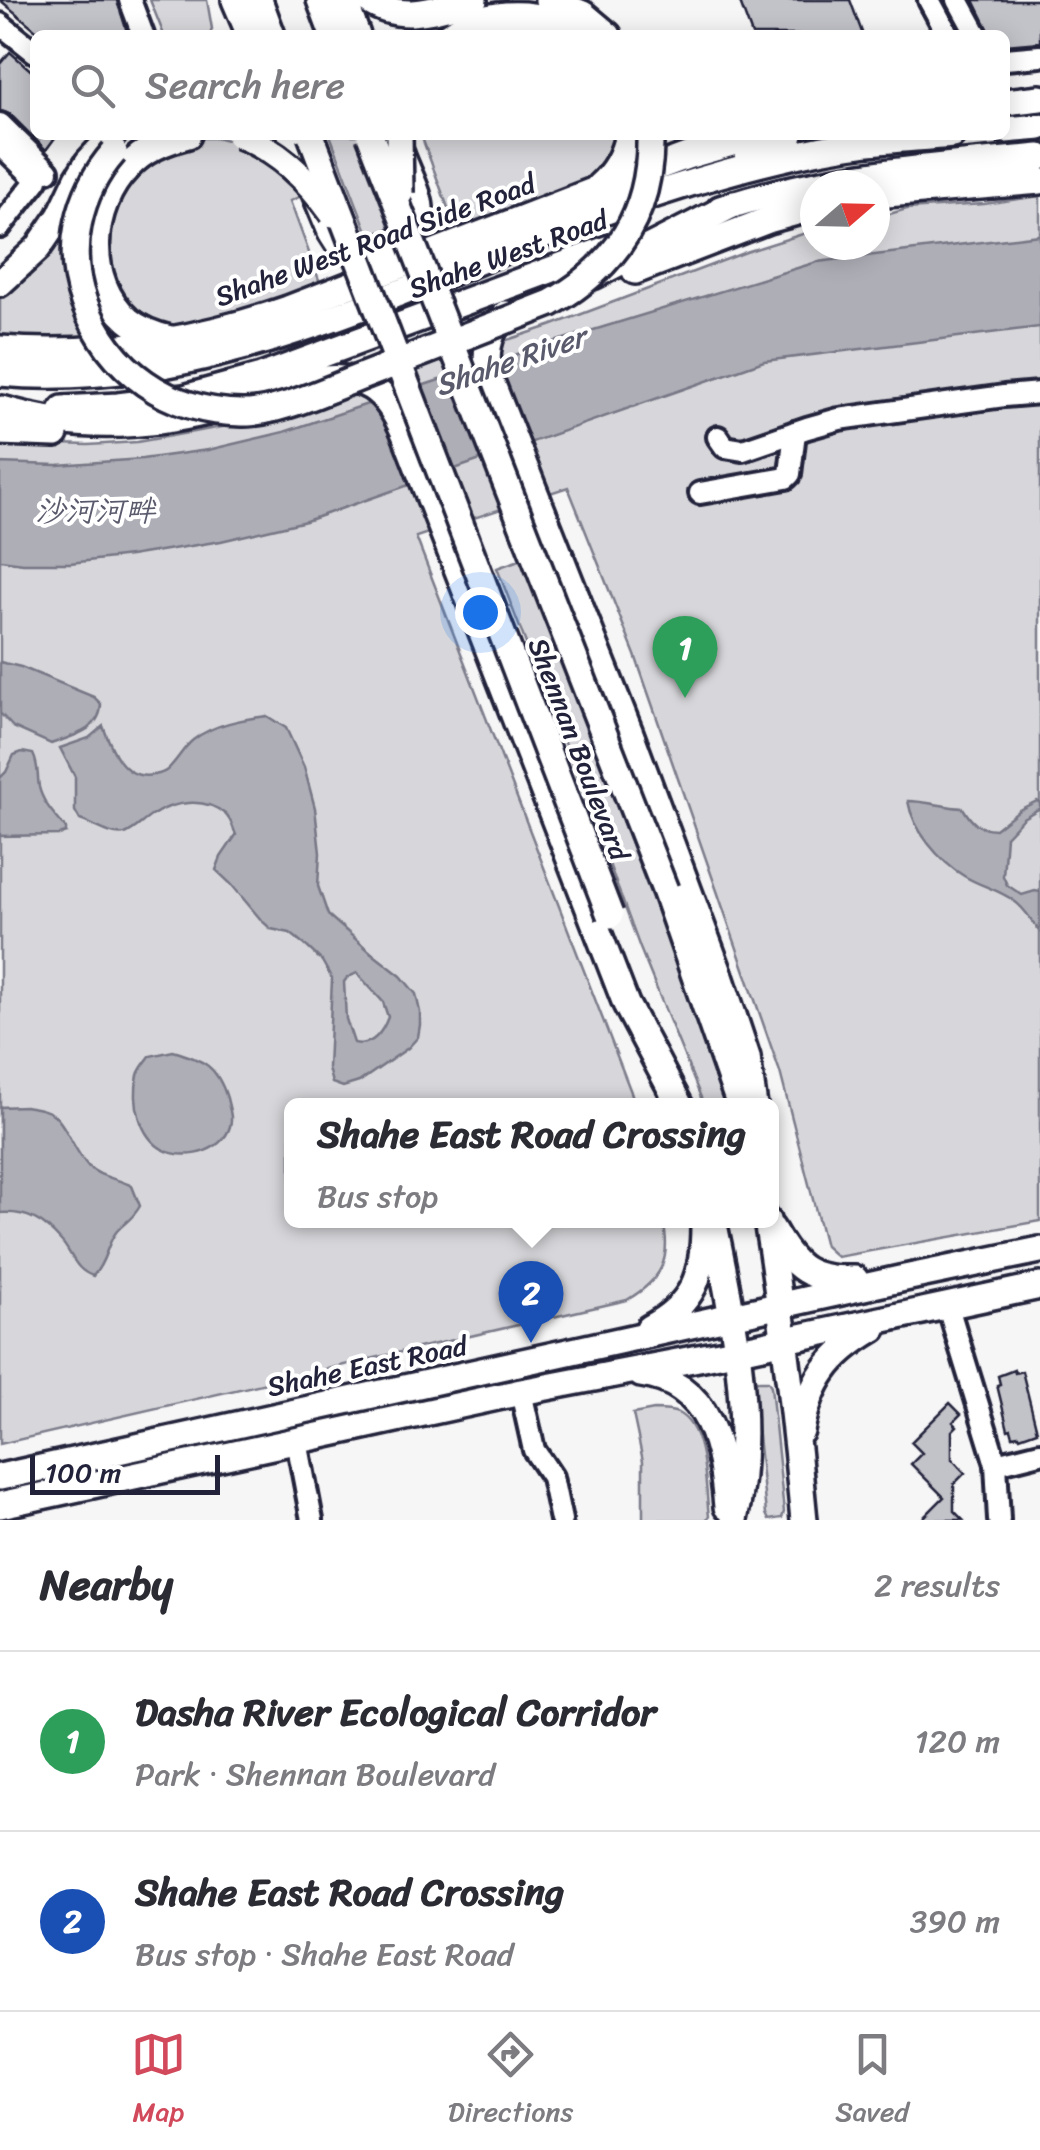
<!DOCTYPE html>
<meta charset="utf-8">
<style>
body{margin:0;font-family:Sriracha,"LXGW WenKai TC",sans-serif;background:#f7f7f7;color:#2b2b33}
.compass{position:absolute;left:800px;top:170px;width:90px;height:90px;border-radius:50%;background:#fff;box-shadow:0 5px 25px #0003;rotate:70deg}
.scale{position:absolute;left:30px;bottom:25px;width:190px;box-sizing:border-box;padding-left:10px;border:5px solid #22223b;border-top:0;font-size:28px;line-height:35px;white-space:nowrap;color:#22223b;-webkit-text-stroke:8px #fff;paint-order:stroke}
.you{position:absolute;left:480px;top:612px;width:35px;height:35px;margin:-25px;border:8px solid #fff;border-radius:50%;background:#1a73e8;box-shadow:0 0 0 15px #1a73e833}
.badge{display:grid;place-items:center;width:65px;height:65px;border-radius:50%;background:#d1495b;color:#fff;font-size:32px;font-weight:700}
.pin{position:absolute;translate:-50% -82px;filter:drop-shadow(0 2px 5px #0008)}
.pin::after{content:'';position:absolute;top:52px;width:35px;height:30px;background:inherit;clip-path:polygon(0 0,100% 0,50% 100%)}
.popup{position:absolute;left:284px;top:1098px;width:495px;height:130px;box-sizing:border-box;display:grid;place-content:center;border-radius:15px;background:#fff;filter:drop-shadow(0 2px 8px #0005);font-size:32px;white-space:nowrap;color:#7c7c81}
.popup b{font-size:38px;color:#2b2b33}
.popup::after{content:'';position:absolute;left:50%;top:100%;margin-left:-20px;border:20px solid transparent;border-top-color:#fff}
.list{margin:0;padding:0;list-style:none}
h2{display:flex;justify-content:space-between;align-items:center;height:130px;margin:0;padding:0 40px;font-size:42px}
h2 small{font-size:32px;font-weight:400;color:#7c7c81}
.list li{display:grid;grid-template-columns:65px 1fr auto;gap:30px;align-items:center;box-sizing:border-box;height:180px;padding:0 40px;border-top:2px solid #e1e1e2}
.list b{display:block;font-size:38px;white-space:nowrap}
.list p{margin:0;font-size:32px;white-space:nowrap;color:#7c7c81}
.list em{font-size:32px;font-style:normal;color:#7c7c81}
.icon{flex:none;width:55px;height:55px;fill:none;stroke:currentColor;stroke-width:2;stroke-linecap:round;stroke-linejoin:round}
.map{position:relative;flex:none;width:1040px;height:1520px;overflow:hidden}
.search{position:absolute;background:#fff;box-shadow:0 5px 25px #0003;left:30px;right:30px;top:30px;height:110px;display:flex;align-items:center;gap:25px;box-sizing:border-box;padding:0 35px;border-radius:15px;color:#7c7c81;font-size:38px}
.sheet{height:490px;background:#fff}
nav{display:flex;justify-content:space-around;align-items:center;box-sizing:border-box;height:140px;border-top:2px solid #e1e1e2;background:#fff;font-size:28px;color:#7c7c81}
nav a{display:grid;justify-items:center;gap:5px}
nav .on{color:#d1495b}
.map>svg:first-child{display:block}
.green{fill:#d7d7db;stroke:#7c7c8b;stroke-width:2.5}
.water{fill:#aeaeb7;stroke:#767685;stroke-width:2.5;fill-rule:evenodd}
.building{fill:#c2c2c9;stroke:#22223b;stroke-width:2.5}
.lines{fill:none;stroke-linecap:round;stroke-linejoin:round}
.minor-casing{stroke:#22223b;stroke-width:28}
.major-casing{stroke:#22223b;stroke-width:32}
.minor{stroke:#fff;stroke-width:20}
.major{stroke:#fff;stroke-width:25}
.major-bridge-casing{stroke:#22223b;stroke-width:32;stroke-linecap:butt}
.major-bridge{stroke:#fff;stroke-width:25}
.labels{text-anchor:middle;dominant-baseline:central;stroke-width:8;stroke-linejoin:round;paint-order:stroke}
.street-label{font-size:28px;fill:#22223b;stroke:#fff}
.water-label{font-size:30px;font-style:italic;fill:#5a5a6d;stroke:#fff}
</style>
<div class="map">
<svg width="1040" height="1520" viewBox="0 0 1040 1520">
<rect width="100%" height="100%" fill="#f6f6f7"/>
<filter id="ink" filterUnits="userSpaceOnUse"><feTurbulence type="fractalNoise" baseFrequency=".01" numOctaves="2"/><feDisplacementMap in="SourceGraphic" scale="20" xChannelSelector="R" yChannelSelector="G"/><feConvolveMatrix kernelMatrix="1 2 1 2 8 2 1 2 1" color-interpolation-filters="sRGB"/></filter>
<g filter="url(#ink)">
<g class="green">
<path d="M 150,0 L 207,0 L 212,29 L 210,35 L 164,35 Z"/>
<path d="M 330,135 L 360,135 L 395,232 L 370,239 Z"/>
<path d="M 421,135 L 618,135 L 614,148 L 592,180 L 458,235 Z"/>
<path d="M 197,138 L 219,138 L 241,143 L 308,193 L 290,201 L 322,288 L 188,329 L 147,325 L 114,292 L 106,228 L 114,201 L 140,164 Z"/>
<path d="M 92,194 L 89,282 L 100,307 L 127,342 L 0,344 L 0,296 L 15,284 Z"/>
<path d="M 1040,196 L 1040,1221 L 837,1257 L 825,1246 L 780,1072 L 635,655 L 568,487 L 416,537 L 636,1105 L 291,1106 L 291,1220 L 663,1221 C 672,1260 661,1280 627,1300 L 0,1444 L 0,442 L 88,445 L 137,442 L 239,424 L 342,394 L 550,326 L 746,252 L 809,232 L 815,231 L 815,245 L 875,245 L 875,218 L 907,209 L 984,204 Z"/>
<path d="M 522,559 L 706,1039 L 726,1105 L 704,1105 L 640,948 L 574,769 L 497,568 Z"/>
<path d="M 757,1381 L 768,1381 L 771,1386 L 784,1512 L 782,1518 L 769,1520 L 766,1514 L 753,1387 Z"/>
<path d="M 654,1410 C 662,1410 671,1410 678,1413 C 707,1428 705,1487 709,1516 L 707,1520 L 643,1520 L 643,1461 L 633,1414 Z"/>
</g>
<g class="water">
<path d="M 1040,235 L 1040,327 L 764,361 L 306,521 L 221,541 L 130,556 L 70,563 L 23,563 L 0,560 L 0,463 L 57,465 L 142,459 L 208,450 L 284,432 L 541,346 L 817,262 Z"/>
<path d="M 0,662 L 21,667 L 94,697 L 101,704 C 101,731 72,736 51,744 L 13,727 L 0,713 Z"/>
<path d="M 267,716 L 286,728 L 304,767 L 315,808 L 320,853 L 318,886 L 328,915 L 374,955 L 401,976 L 416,994 L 420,1012 L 420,1025 L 418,1037 L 408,1048 L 359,1082 L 343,1087 L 332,1083 L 328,1068 L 332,979 L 322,961 L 305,945 L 290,933 L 271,929 L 262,921 L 231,884 L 216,870 L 221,857 L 236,835 C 233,828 231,819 225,814 C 204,796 172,802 151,816 C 143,821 134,831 125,834 C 110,837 94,824 80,820 L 75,811 L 75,777 L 60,748 L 89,738 L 103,726 C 111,748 123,781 153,775 C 159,774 162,774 167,770 C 177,761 183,748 193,740 C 213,724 243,719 267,716 ZM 357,973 L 383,1002 L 388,1017 C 382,1033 372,1047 354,1043 L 346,1019 L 344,982 L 347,978 Z"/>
<path d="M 22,752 L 33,754 C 39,766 37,775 39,787 C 43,804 56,816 66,829 L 66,833 L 59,835 L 0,836 L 0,778 L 6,772 L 14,755 Z"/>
<path d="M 908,801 C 926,801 944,807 963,808 C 972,823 977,828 995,829 L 1019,810 L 1037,801 L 1040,803 L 1040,808 L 1023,818 L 1006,836 L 1003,876 L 1007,885 L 1022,895 L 1035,891 L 1040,892 L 1040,931 C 1031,921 1026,909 1014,901 C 1000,890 980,886 964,876 C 939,861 913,830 908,801 Z"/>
<path d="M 173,1051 C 204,1060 217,1066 227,1098 C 228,1104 232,1115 231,1121 C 228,1150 188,1162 164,1150 C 139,1137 132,1101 138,1075 C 140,1068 146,1062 150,1056 Z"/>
<path d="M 25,1106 C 35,1108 49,1109 56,1117 C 66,1126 75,1152 88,1166 C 100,1178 117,1178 132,1186 L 140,1206 C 132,1220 126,1221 117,1231 C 106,1244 107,1261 93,1276 C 75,1270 73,1255 62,1242 C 44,1221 27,1211 0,1213 L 0,1107 Z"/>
</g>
<g class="building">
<path d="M 0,0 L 117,0 L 128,35 L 42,35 Z"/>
<path d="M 739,0 L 850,0 L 863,35 L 752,35 Z"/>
<path d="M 974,0 L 1040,0 L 1040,42 L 1005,45 L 1005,35 L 991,35 Z"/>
<path d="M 10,52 L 35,74 L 35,135 L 57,135 L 46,150 L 10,114 L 0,111 L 0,64 Z"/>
<path d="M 1014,1370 L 1015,1373 L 1022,1371 L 1037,1431 L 1020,1437 L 1019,1435 L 1013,1436 L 1011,1429 L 1008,1430 L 997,1385 L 1000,1384 L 998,1376 Z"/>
<path d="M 950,1403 L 961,1414 L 953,1422 L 957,1426 L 952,1431 L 952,1459 L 965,1473 L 954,1484 L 954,1511 L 963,1520 L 921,1520 L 944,1497 L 911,1464 L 922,1453 L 911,1442 Z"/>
</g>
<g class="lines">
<defs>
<g id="minor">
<path d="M 130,0 L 143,35"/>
<path d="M 929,0 L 948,35"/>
<path d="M 958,0 L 977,35"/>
<path d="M 0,24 L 35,52"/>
<path d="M 1005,59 L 1040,56"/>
<path d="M 0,124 L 48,171"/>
<path d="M 0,144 L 37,180 L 0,227"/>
<path d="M 718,437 L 725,447 L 743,450 L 807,428 L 839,419 L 1004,396 L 1040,393"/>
<path d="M 700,493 L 786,478 L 790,474 L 795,432"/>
<path d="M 948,1307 L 996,1464 L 999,1520"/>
<path d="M 521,1392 L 534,1450 L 552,1477 L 561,1520"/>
<path d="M 297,1441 L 312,1520"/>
<path d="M 996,1464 L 1040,1453"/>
</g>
<g id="major">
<path d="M 235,0 L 250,35"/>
<path d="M 259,0 L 272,35"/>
<path d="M 320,0 L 333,35"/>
<path d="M 344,0 L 357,35"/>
<path d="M 367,0 C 401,24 437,9 474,0"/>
<path d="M 548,0 L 583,14 L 608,35"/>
<path d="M 449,35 C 488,8 542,8 580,35"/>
<path d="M 1005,102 L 1040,98"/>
<path d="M 1005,130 L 1040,127"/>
<path d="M 291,135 L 331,232 L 338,243 L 353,253 C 367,254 379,248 392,243 C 441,225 414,190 401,154"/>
<path d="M 748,153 L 790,135"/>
<path d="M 599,186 C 615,172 624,155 628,135"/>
<path d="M 875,195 L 1040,181"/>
<path d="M 720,209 C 824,174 932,167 1040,157"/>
<path d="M 635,271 L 768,220 L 815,207"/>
<path d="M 593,276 L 734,204"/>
<path d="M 0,283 L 38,248 L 60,216 L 78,178 L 88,162 L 113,135"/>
<path d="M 506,314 C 487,332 484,355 490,379 L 630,733 L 718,970 L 747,1057 L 754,1106"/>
<path d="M 170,339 C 154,335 140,330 128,320 C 84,281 88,207 128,167 C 144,149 166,141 188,135"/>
<path d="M 0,349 C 98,357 195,341 288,309 L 601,188 L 687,156 L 760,135"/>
<path d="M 0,373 C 237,394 443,261 662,192 C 727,171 794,152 861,143 C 891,139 922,138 952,135"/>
<path d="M 2,409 C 111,442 210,417 314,380 C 365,373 385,388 405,434 L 626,1004 L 680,1106"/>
<path d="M 63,409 L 118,406 L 184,398 L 261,377 L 626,242"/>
<path d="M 0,432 L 55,434"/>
<path d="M 665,890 L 740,1106"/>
<path d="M 713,1220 C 733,1316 756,1424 734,1520"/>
<path d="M 767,1220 C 783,1320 795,1420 804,1520"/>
<path d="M 772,1229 C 795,1270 809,1280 855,1279"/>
<path d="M 649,1328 C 694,1304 704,1275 704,1225"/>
<path d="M 641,1374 C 712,1383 722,1449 727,1507"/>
<path d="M 801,1431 C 810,1381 830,1354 873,1329"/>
<path d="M 0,1477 L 900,1279 L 1040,1250"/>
<path d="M 0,1505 L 521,1392 L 735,1351 L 1040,1286"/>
</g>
</defs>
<use href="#minor" class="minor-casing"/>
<use href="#major" class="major-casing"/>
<use href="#minor" class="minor"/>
<use href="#major" class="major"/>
<defs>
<g id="major-bridge">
<path d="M 239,135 C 279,151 308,179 333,214"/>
<path d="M 311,135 L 610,915"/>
<path d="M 370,135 L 665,890"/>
<path d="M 399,135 L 400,193"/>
<path d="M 114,152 C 78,193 65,251 84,302 C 110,371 168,412 242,413 C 275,414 327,390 358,378 C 422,353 487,328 551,303 C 617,266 652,212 650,135"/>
</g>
</defs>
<use href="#major-bridge" class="major-bridge-casing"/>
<use href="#major-bridge" class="major-bridge"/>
</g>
</g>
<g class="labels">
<g class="street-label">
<text transform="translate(375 240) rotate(-20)">Shahe West Road Side Road</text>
<text transform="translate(508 254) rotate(-20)">Shahe West Road</text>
<text transform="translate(579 749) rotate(69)">Shennan Boulevard</text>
<text transform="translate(367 1366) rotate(-12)">Shahe East Road</text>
</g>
<g class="water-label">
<text transform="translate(510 361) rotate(-19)">Shahe River</text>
<text x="95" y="511">沙河河畔</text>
</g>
</g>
</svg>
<svg class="compass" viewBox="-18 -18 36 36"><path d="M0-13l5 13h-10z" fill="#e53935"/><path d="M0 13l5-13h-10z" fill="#7c7c81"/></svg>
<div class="scale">100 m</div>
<div class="you"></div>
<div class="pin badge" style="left:685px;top:698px;background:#2e9e5b">1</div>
<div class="pin badge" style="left:531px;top:1343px;background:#1a4fb4">2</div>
<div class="popup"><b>Shahe East Road Crossing</b>Bus stop</div>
<div class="search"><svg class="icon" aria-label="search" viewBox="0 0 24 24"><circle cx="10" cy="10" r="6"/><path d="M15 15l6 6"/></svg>Search here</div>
</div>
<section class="sheet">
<h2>Nearby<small>2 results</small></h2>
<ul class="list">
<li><span class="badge" style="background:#2e9e5b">1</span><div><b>Dasha River Ecological Corridor</b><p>Park · Shennan Boulevard</p></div><em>120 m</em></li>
<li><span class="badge" style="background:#1a4fb4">2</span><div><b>Shahe East Road Crossing</b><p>Bus stop · Shahe East Road</p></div><em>390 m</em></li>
</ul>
</section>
<nav>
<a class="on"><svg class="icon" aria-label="map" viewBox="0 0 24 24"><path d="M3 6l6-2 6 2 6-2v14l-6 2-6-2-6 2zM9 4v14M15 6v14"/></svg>Map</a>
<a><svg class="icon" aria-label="directions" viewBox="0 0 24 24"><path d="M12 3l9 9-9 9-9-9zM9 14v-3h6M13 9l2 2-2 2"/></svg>Directions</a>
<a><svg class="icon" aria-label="saved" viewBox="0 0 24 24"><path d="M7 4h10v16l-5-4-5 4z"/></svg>Saved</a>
</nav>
